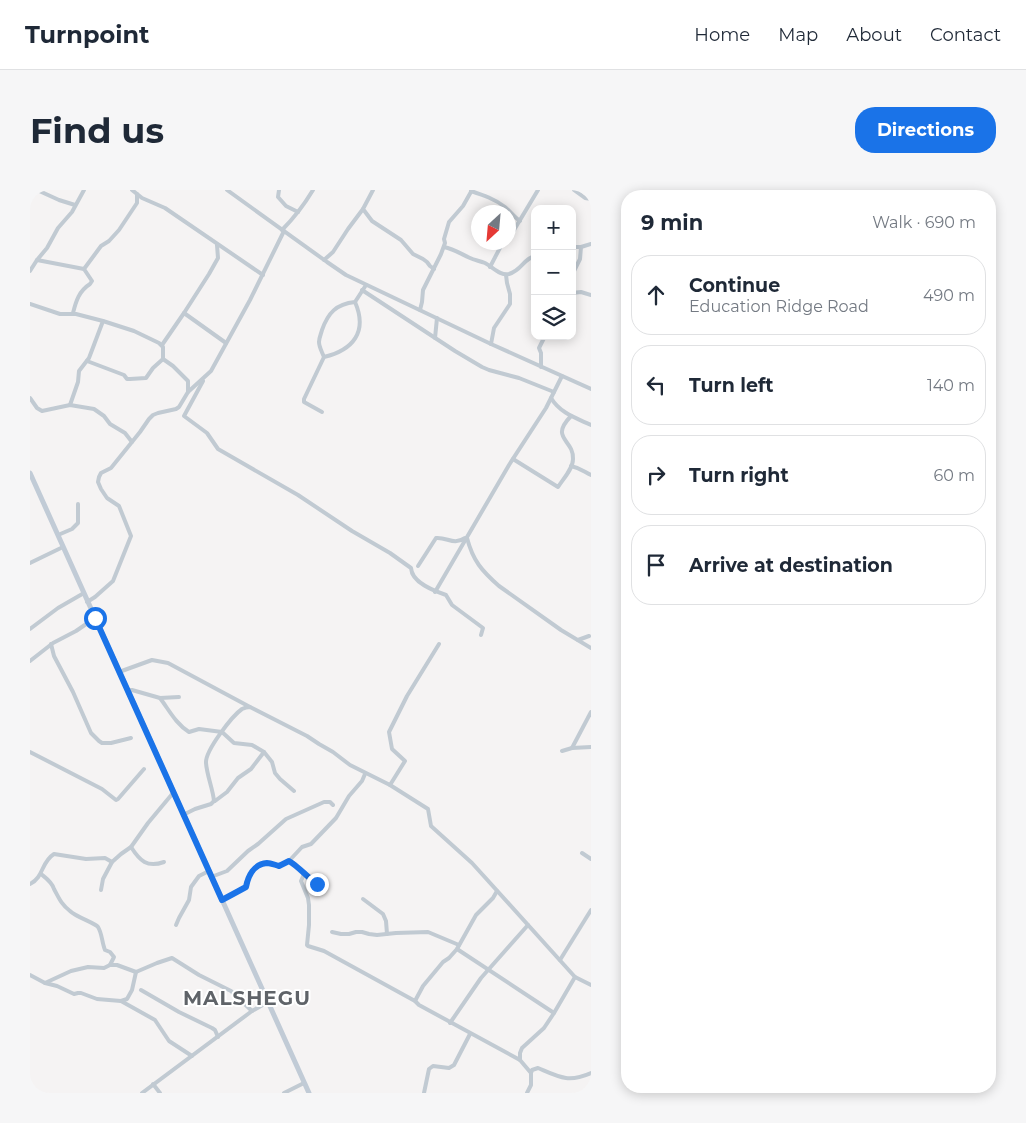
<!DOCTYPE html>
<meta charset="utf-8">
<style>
body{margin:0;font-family:Montserrat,sans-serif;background:#f6f6f7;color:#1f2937}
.controls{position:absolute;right:15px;top:15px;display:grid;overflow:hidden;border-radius:10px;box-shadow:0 2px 12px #0003}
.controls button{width:45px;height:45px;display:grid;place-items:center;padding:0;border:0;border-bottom:1px solid #e0e1e3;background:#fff;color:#1f2937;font:25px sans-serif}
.compass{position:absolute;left:441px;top:15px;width:45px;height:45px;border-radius:50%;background:#fff;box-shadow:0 2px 12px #0003;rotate:206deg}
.stop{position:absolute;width:15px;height:15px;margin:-11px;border:4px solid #1a73e8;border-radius:50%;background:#fff}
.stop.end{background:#1a73e8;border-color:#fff;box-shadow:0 1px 5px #0008}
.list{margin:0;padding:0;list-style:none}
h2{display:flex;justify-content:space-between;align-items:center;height:65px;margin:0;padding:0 20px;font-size:21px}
h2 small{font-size:16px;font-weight:400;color:#747a83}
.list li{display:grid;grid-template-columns:32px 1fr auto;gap:15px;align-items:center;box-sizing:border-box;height:80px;margin:0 10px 10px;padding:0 10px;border:1px solid #e0e1e3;border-radius:20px}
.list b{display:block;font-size:19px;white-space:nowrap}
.list p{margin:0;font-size:16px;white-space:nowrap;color:#747a83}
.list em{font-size:16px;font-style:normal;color:#747a83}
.icon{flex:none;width:28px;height:28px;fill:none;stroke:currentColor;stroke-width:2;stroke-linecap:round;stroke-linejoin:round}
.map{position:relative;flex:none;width:561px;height:903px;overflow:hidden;border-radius:20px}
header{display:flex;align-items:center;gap:30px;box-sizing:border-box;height:70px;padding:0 25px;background:#fff;border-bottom:1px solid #e0e1e3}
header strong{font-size:24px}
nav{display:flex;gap:28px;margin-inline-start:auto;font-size:18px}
.intro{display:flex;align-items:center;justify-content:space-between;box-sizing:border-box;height:120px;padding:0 30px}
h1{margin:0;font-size:35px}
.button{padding:12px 22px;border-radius:20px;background:#1a73e8;color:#fff;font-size:18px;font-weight:700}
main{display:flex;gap:30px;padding:0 30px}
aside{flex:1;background:#fff;border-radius:20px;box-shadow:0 2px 12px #0003}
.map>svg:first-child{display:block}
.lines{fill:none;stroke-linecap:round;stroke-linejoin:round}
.street{stroke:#c1cad2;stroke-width:4}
.secondary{stroke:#c1cbd6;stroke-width:5}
.route{stroke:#1a73e8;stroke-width:6}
.labels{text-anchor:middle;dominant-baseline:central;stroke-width:4;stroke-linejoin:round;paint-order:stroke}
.district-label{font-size:20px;font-weight:bold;letter-spacing:1px;fill:#5f6368;stroke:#fff}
</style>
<header>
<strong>Turnpoint</strong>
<nav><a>Home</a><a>Map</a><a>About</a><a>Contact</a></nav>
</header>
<div class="intro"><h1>Find us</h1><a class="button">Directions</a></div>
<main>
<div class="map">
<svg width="561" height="903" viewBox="0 0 561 903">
<rect width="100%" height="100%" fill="#f5f3f3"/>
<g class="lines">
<g class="street">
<path d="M 7,0 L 29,10 L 45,15"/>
<path d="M 102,0 L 112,8 L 135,18 L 233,85"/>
<path d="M 197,0 L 297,72 L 316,85 L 461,154 L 561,199"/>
<path d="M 249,0 L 248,7 L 256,16 L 268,22"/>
<path d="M 343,0 L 333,19 L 342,31 L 371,50 L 383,64 L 393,69 L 397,72 L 400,76 L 404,79"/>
<path d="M 544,0 L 555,8 L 561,9"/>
<path d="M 441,1 C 453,5 465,9 475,17 C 480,21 484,27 490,31"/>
<path d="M 252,40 C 264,28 274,15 283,0"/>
<path d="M 478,46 L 484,40 L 508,0"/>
<path d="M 414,57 C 424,59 431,64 440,68 C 444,70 450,71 455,73 C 463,77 470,86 479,84 C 492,80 493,69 505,66"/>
<path d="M 542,57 L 551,57 L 561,54"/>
<path d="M 7,70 L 54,79"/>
<path d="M 294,70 L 303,62 L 318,39 L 333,19"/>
<path d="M 460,77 L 473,52"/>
<path d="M 0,81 L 7,70 L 17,58 L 28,38 L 42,22 L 54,0"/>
<path d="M 542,85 L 550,69 L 551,57"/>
<path d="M 332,100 L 425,161 L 452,177 L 459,180 L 489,188 L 524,202"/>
<path d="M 542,103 L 551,102 L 561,105"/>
<path d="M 0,114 L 30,124 L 46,124 L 73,131 L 104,141 L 129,153 L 133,157 L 133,169 L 143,176 L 158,191 L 158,202"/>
<path d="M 390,120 L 392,112 L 393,100 L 411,64 L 415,53 L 414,49 L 419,32 L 433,16 L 442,0"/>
<path d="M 43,123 C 46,111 49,101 60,94 L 62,91 L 54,79 L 71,56 L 79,51 L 89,40 L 107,13 L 107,4"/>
<path d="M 154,123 L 196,153"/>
<path d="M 405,148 L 407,128"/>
<path d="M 461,154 L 464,138 L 480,114 L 480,104 L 477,93 L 476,85"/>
<path d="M 132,155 L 154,123 L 179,84 L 188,68 L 187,55"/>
<path d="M 294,167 C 292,162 289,157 289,152 C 289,148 291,144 292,140 C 298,123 306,114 325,112 L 336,95"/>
<path d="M 57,171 L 94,185 L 97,189 L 100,189 L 116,188 L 123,178 L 133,169"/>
<path d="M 511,177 L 511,163 L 509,158 L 515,146"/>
<path d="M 173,191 L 154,226 L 177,243 L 188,259 L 268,305 L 322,341 L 360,363 L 381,378 C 382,393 404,401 416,405 L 422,415 L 453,438 L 451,445"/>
<path d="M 0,208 L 7,218 L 12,221 L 40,215 L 64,219 L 74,226 L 80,234 L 95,243 L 102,252"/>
<path d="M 521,208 C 530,223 546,228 561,235"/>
<path d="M 40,215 L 48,192 L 49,181 L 59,168 L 73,131"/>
<path d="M 292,222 L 274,212 L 274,209 L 294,167 C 323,160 338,142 325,112"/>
<path d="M 483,269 L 528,297 C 533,289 543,279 543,269 C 544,249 519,249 541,226"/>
<path d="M 541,276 C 550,278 553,281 561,285"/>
<path d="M 28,345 L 42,339 L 48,333 L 48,314"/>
<path d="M 437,348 C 443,371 452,381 469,396 L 531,440 L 561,458"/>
<path d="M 0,373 L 33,357"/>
<path d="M 388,376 L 406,348 C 418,347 423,356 435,348"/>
<path d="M 405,402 L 479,275 L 516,218 L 532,186"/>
<path d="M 57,412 L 65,407 L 83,391 L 101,346 L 89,316 L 77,308 L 71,299 L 68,292 L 69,287 L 71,283 L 81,278 L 110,242 L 119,229 L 123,225 L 128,223 L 146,219 L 149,217 L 158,202 L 181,181 L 220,110 L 254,41"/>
<path d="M 0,439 L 28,418 L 54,403"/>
<path d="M 548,450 L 559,446"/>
<path d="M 21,454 L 24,466 L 43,502 L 61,543 L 69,551 L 72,553 L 81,553 L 101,548"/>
<path d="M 0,471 L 23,453 L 46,441 L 65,428"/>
<path d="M 89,482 L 122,470 L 138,473 L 220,517"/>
<path d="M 97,500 L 102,500 L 130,508 C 139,520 146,534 159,542 L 169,539 L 192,542 L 204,553 L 222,555 L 234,562 L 242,572 L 245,583 L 250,589 L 264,601"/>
<path d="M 130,508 L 149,507"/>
<path d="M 542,558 L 561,522"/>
<path d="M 532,561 L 542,558 L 561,557"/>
<path d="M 0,562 L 72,599 L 86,610 L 88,609 L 114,579"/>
<path d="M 360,595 L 375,571 L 362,559 L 359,542 L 377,506 L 409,454"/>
<path d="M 185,611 L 197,602 L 208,588 L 221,579 L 234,562"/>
<path d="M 153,625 L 165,619 L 181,614 L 184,611 C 183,599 177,586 176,573 C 175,561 202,526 212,519 C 216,517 216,517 220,517 L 277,546 L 289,554 L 303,562 L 320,575 L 360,595 L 398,619 L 401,636 L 442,673 L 545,787"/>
<path d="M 101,657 C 110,671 117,678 134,672"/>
<path d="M 552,663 L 561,669"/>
<path d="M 259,671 L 265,674 L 274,684 L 271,691 L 278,708 L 279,715 L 279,735 L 277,755 L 278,756 L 294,761 L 385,811 L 389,815 L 490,870"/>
<path d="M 11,684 C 16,688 22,692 24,699 C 29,708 31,714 40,721 C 46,727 65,733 68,737 C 72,743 72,753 75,760 L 80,762 L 84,767 L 80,775"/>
<path d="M 274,684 L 292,698"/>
<path d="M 181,687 L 197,681 L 218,661 L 228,654 L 256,629 L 294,612 L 300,612 L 303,615"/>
<path d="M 0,694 C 14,687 11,672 24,664 L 56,669 L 75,668 L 82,672"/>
<path d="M 71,700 L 73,689 L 82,672 L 91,664 L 101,657 L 118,633 L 143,603"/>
<path d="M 333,709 L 353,724 L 356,731 L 357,744"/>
<path d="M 191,710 L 215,697 C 218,686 224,674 237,673 C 241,673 245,675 249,676 L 259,671 L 272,657 L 281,654 L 306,628 L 319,606 L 332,591 L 335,584"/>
<path d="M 146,735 L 149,728 L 159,710 L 161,697 L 169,686 L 179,681"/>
<path d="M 302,742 L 311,744 L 319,744 L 326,742 L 332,742 L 339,744 L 347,745 L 366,743 L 398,742 L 429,755"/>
<path d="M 427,759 L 524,823"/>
<path d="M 530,770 L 561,720"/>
<path d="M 0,785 L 15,793 L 27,796 L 44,804 L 48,803 L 51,803 L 67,809 L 91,811 L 125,830 L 139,851 L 162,866"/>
<path d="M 15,793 L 41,781 L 58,777 L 74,778 L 80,775 L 87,775 L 106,782 L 127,773 L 142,768 L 169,785 L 201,801 L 222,821"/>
<path d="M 111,800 L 149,822 L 182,838 L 185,840 L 188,847"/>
<path d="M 91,811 L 97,809 L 102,800 L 106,782"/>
<path d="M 385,811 L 393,796 L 413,772 L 419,768 L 427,759 L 446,725 L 463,708 L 467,701"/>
<path d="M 420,833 L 451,788 L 498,735"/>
<path d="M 501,883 L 502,880 L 508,878 C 529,887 538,893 561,883"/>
<path d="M 123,894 L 130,903"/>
<path d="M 112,903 L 222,821 L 238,812"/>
<path d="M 254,903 L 274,893"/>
<path d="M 394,903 L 399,879 L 403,876 L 419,878 L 424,875 L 440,844"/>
<path d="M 497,903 L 501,895 L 501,883 L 490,870 L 490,863 L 492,858 L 514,838 L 524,823 L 545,787 L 561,795"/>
</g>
<path class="secondary" d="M 0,283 L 279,903"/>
</g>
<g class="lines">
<path class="route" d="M 65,428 L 192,710 L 216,697 C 218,686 224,674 237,673 C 241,673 245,675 249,676 L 259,671 C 269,677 277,687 287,694"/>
</g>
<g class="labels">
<g class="district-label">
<text x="217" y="808">MALSHEGU</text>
</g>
</g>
</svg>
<div class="controls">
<button>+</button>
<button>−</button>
<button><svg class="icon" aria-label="layers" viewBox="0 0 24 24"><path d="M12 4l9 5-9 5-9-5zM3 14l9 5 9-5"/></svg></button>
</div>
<svg class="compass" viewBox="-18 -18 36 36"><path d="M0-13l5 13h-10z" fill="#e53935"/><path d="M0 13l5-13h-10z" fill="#747a83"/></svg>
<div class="stop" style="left:65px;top:428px"></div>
<div class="stop end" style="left:287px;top:694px"></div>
</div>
<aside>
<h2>9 min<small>Walk · 690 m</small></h2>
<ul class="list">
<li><svg class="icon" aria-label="ahead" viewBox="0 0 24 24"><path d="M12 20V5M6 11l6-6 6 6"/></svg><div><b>Continue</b><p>Education Ridge Road</p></div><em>490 m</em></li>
<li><svg class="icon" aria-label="left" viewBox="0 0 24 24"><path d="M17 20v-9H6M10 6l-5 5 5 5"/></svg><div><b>Turn left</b></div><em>140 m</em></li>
<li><svg class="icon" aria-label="right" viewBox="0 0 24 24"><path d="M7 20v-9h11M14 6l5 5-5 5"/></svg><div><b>Turn right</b></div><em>60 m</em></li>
<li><svg class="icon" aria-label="arrive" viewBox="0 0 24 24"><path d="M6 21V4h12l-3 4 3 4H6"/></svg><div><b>Arrive at destination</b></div></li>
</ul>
</aside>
</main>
